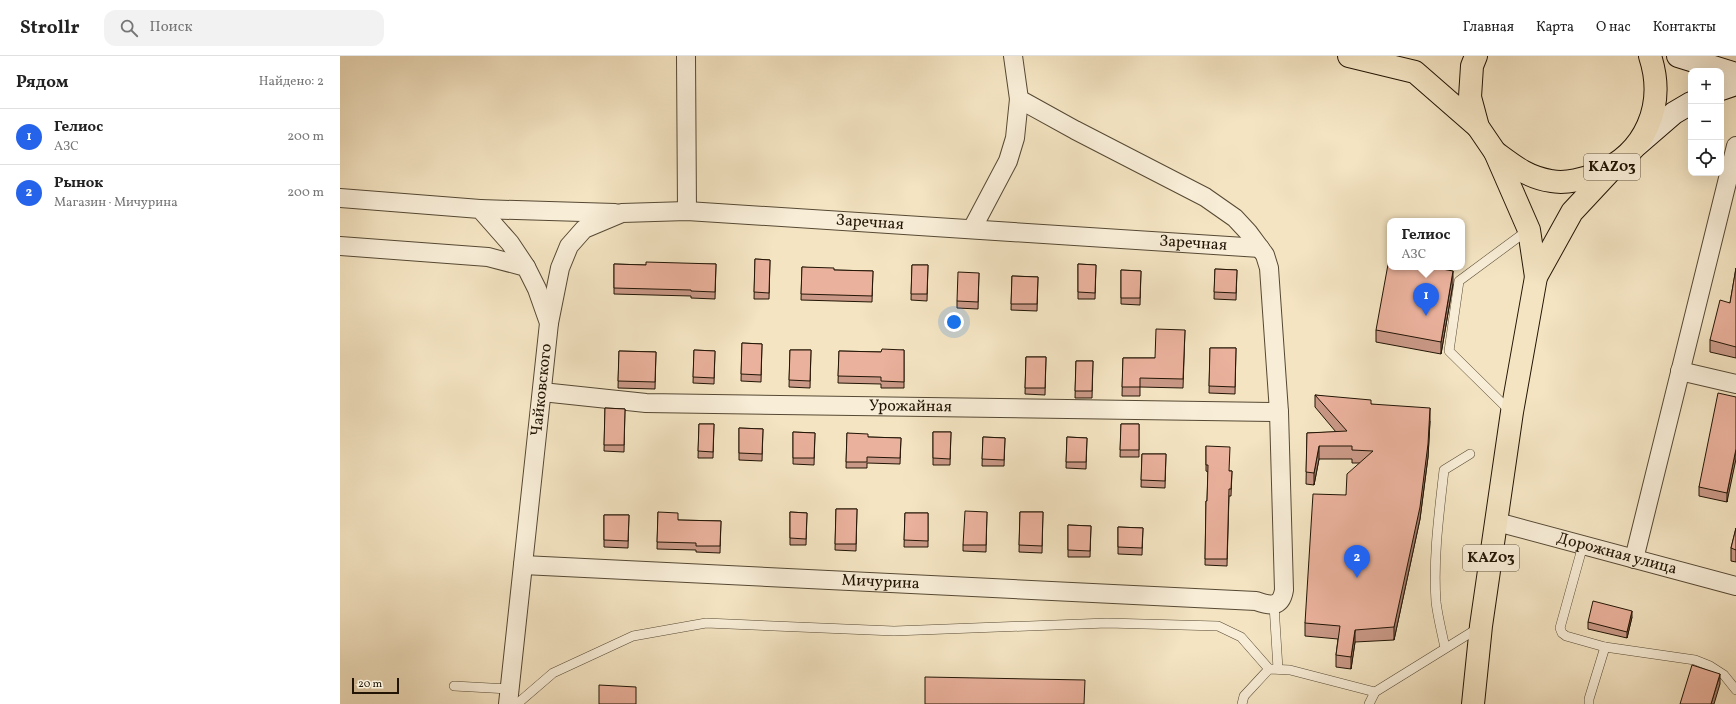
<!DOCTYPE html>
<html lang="ru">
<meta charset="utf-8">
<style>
body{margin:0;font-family:Vollkorn,serif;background:#f2f2f2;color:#222}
.controls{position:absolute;right:12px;top:12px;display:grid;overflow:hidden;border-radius:8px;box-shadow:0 4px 16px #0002}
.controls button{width:36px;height:36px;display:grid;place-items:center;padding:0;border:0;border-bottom:1px solid #e0e0e0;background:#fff;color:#222;font:20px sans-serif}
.scale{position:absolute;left:12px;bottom:10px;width:47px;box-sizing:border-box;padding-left:4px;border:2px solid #221505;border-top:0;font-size:11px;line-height:14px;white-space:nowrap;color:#221505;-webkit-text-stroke:3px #f8edd7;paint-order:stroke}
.you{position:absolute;left:614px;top:266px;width:14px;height:14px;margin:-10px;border:3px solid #fff;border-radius:50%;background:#1a73e8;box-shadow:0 0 0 6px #1a73e833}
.badge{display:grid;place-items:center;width:26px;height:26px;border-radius:50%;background:#2563eb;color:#fff;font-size:13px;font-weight:700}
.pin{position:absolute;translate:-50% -33px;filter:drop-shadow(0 1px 2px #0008)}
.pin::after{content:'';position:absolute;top:21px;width:14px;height:12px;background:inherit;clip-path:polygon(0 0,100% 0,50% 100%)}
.popup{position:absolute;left:1047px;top:162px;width:78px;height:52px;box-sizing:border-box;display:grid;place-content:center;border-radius:8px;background:#fff;filter:drop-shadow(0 1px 3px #0005);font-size:13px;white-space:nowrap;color:#767676}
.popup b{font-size:15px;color:#222}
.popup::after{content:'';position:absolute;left:50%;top:100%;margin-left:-8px;border:8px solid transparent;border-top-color:#fff}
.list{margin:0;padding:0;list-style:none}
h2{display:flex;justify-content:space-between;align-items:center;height:52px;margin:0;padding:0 16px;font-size:17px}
h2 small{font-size:13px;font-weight:400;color:#767676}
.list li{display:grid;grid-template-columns:26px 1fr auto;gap:12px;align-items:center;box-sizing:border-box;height:56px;padding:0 16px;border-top:1px solid #e0e0e0}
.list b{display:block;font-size:15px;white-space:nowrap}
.list p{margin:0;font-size:13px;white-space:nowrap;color:#767676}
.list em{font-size:13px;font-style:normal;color:#767676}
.icon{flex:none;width:22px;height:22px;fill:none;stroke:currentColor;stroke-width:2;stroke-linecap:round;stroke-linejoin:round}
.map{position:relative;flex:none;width:1396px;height:648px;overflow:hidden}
header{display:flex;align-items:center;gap:24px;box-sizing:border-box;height:56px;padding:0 20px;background:#fff;border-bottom:1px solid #e0e0e0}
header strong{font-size:19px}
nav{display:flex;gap:22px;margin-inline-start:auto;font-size:14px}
.search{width:280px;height:36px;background:#f2f2f2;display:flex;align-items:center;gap:10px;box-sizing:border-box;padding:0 14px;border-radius:12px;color:#767676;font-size:15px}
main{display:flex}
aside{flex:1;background:#fff}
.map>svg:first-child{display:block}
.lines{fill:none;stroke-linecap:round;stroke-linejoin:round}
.lane-casing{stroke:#564934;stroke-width:10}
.street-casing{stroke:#564934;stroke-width:20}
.secondary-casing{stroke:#221505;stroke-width:24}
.highway-casing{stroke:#221505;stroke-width:24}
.lane{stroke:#f8edd7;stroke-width:9}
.street{stroke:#f8edd7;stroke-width:18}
.secondary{stroke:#f8edd7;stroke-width:22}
.highway{stroke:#f4e4c2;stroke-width:22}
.wall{fill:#c99886;stroke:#221505}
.shaded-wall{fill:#a47c6d;stroke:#221505}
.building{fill:#eab19c;stroke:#221505}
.labels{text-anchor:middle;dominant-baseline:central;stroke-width:4;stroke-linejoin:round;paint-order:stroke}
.shield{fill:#f8edd7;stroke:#625644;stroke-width:1}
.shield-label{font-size:15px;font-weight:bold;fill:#221505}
.street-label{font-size:16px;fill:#221505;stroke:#f8edd7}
</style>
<header>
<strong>Strollr</strong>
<div class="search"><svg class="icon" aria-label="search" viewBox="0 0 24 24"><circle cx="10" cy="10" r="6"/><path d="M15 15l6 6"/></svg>Поиск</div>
<nav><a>Главная</a><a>Карта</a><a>О нас</a><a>Контакты</a></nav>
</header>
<main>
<aside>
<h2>Рядом<small>Найдено: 2</small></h2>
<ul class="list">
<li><span class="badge">1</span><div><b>Гелиос</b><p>АЗС</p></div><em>200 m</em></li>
<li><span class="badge">2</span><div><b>Рынок</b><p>Магазин · Мичурина</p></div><em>200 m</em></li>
</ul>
</aside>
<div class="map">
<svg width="1396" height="648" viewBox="0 0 1396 648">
<rect width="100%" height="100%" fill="#f4e4c2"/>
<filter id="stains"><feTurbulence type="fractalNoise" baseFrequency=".005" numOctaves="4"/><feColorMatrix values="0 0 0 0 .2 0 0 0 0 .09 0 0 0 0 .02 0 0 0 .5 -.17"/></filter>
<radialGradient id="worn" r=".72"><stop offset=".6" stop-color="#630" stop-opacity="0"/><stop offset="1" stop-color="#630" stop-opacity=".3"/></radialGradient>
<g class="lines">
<defs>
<g id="lane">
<path d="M 1171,356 L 1109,295 L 1119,225 L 1188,174"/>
<path d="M 1243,489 L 1220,572 L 1222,577 L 1226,580 L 1265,591 L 1355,604 L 1370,610 L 1384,619 L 1396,634"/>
<path d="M 934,549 L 938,613"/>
<path d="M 1105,592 C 1102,577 1098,562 1096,546 C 1093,502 1099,458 1104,414 L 1130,398"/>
<path d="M 114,630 L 169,633"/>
<path d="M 177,648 L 213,617 L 293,580 L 366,567 L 554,575 L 767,567 L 878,570 L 901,581 L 929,613"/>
<path d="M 902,648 L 904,640 L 929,613 L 950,614 L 1035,636"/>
<path d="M 1029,648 L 1035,636 L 1140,571"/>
<path d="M 1249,648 L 1249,643 L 1265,591"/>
</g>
<g id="street">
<path d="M 346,0 L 347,155"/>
<path d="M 0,142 L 140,153 L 170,187 L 186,211"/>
<path d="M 140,153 L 275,157"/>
<path d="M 632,173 L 668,105 L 675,82 L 679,43"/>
<path d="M 0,190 L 148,201 L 186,211 L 197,233 L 209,267 L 168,648"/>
<path id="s1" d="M 209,267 L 220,212 L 229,190 L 244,173 L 282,157 L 347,155 L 920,192"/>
<path d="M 1340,315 L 1396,328"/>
<path id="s2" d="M 202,336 L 306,347 L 939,356"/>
<path id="s3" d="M 1157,466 L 1396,530"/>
<path d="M 1294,503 L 1396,90"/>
<path id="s4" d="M 183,509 L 916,545 C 930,550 941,552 944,534 L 939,356 L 929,212 L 925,199 L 908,176 L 895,162 L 865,141 L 735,74 L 679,43 L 673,0"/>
</g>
<g id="secondary">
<path d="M 1338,0 L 1396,18"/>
<path d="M 1381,33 L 1396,28"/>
<path d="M 1297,89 L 1334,57 L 1351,47"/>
</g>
<g id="highway">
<path d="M 1009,0 L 1075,16 L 1138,71"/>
<path d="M 1136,0 L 1132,10 L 1130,41 L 1138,71 L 1155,96 L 1189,174 L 1196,221"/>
<path d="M 1155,96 C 1174,110 1187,121 1211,125 C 1226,128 1245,123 1258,117 C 1306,97 1326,49 1310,0"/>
<path d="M 1133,648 L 1141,570 L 1172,356 L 1196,221 L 1232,156 L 1274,111"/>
</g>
</defs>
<use href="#lane" class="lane-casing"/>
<use href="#street" class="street-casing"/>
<use href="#secondary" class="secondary-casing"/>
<use href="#highway" class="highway-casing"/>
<use href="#lane" class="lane"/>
<use href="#street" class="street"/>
<use href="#secondary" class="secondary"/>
<use href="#highway" class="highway"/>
</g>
<g class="wall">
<path d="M 415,203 L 430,204 L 429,243 L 414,243 Z"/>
<path d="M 274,208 L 306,209 L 376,208 L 375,243 L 351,242 L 351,240 L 274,238 Z"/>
<path d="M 738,208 L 756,209 L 755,243 L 738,243 Z"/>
<path d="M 572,209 L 588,209 L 587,245 L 571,244 Z"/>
<path d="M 462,211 L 494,214 L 533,215 L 532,246 L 461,244 Z"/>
<path d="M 1396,212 L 1396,302 L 1370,296 L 1370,284 L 1390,247 Z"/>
<path d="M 875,213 L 897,214 L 896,244 L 874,243 Z"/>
<path d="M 781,214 L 801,215 L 800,249 L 781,248 Z"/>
<path d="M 639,217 L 638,253 L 617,252 L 617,245 Z"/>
<path d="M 672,220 L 698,221 L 697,255 L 671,254 Z"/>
<path d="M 1113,228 L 1101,298 L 1036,286 L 1036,274 Z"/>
<path d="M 845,274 L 843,332 L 800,331 L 800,340 L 782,340 L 783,302 L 815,302 Z"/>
<path d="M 402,287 L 422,288 L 421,326 L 401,325 Z"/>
<path d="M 870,292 L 896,292 L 895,338 L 869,337 Z"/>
<path d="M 354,294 L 375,295 L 374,328 L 353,327 Z"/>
<path d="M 450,294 L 471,294 L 470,332 L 449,331 Z"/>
<path d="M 564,294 L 564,332 L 541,332 L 541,328 L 498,327 L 499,295 L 541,296 Z"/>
<path d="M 279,295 L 316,296 L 315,333 L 278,332 Z"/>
<path d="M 686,301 L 706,301 L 705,339 L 685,338 Z"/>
<path d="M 736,305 L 753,305 L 752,342 L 735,342 Z"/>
<path d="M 975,339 L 1031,348 L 1090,365 L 1088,401 L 1080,463 L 1054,584 L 1015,586 L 1011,613 L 996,611 L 996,599 L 998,583 L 965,580 L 965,567 L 1006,439 L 1020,407 L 1012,407 L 1012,403 L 979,403 L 974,429 L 966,428 L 967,377 L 996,376 L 975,351 Z"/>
<path d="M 1396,341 L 1387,446 L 1359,440 L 1359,431 Z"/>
<path d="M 265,352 L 285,353 L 284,396 L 264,395 Z"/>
<path d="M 359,368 L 374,368 L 373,402 L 358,402 Z"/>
<path d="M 781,368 L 799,368 L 799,401 L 780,401 Z"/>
<path d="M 399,372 L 423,373 L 422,405 L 399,404 Z"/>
<path d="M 453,376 L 475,377 L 474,409 L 453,408 Z"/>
<path d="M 593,376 L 611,376 L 610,409 L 593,409 Z"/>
<path d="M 507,377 L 528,381 L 561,382 L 560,408 L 527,407 L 527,412 L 506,412 Z"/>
<path d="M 643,381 L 665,382 L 664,410 L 642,410 Z"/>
<path d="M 727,381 L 747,382 L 746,413 L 726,412 Z"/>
<path d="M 866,390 L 889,415 L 892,415 L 891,440 L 889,440 L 887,510 L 865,509 L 866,445 L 867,445 L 868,416 L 866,415 Z"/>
<path d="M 802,398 L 826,398 L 825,432 L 801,431 Z"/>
<path d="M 496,453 L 517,453 L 516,495 L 495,494 Z"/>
<path d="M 318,456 L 338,464 L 381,465 L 380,497 L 356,496 L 356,494 L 317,493 Z"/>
<path d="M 450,456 L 467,457 L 466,489 L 450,489 Z"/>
<path d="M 647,456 L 646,496 L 623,495 L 623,489 Z"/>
<path d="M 680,456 L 703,456 L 702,497 L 679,496 Z"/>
<path d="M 565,457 L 588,457 L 588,491 L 564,491 Z"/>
<path d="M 264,459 L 289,459 L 288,492 L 264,491 Z"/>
<path d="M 728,469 L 751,470 L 750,501 L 728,501 Z"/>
<path d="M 778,471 L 803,472 L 802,499 L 778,498 Z"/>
<path d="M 1396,472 L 1396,506 L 1391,505 L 1391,492 Z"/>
<path d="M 1292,561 L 1287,582 L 1248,573 L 1248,566 Z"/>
</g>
<g class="shaded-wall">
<path d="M 1113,215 L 1113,228 L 1101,298 L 1101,286 Z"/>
<path d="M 1090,352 L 1090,365 L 1088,401 L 1080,463 L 1054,584 L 1054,571 Z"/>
<path d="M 979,390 L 979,403 L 974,429 L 974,417 Z"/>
<path d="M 1396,393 L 1396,403 L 1387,446 L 1387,437 Z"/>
<path d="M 1292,555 L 1292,561 L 1287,582 L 1287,576 Z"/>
<path d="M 1015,574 L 1015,586 L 1011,613 L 1011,601 Z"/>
<path d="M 1380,618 L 1380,628 L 1374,648 L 1371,648 Z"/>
</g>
<g class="building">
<path d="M 415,203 L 430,204 L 429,237 L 414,236 Z"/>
<path d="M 1049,203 L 1050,203 L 1050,211 L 1091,211 L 1113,215 L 1101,286 L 1036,274 Z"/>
<path d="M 306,206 L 376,208 L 375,236 L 351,235 L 351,234 L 274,232 L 274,208 L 306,209 Z"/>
<path d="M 738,208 L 756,209 L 755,237 L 738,236 Z"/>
<path d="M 572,209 L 588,209 L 587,238 L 571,238 Z"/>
<path d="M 462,211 L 494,212 L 494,214 L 533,215 L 532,240 L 461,238 Z"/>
<path d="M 1396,212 L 1396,291 L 1370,284 L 1380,244 L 1390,247 Z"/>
<path d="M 875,213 L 897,214 L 896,237 L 874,236 Z"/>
<path d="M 781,214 L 801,215 L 800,242 L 781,242 Z"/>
<path d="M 618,216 L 639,217 L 638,246 L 617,245 Z"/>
<path d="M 672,220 L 698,221 L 697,248 L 671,248 Z"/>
<path d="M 816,273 L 845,274 L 843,323 L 800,322 L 800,331 L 782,331 L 783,302 L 815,302 Z"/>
<path d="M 402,287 L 422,288 L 421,319 L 401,318 Z"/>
<path d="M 870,292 L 896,292 L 895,331 L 869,330 Z"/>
<path d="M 542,293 L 564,294 L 564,326 L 541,325 L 541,321 L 498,320 L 499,295 L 541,296 Z"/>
<path d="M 354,294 L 375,295 L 374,322 L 353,321 Z"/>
<path d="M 450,294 L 471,294 L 470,325 L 449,324 Z"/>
<path d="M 279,295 L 316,296 L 315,326 L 278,325 Z"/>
<path d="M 686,301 L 706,301 L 705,332 L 685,332 Z"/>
<path d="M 736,305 L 753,305 L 752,335 L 735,335 Z"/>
<path d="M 1378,337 L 1396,341 L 1396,393 L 1387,437 L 1359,431 Z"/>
<path d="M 975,339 L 1031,344 L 1031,348 L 1090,352 L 1088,388 L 1080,451 L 1054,571 L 1015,574 L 1011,601 L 996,599 L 1000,570 L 965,567 L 973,438 L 1006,439 L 1007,418 L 1033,395 L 1012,394 L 1012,390 L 979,390 L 974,417 L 966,416 L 967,377 L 1007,375 Z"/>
<path d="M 265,352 L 285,353 L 284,389 L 264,389 Z"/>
<path d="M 359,368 L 374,368 L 373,396 L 358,395 Z"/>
<path d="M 781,368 L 799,368 L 799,394 L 780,394 Z"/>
<path d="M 399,372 L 423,373 L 422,398 L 399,397 Z"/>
<path d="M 453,376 L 475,377 L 474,402 L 453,402 Z"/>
<path d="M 593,376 L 611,376 L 610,403 L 593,402 Z"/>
<path d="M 507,377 L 528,378 L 528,381 L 561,382 L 560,402 L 527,401 L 527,406 L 506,406 Z"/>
<path d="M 643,381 L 665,382 L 664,404 L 642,403 Z"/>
<path d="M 727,381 L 747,382 L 746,406 L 726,406 Z"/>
<path d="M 866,390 L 890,391 L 889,415 L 892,415 L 891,433 L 889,433 L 887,503 L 865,503 L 866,445 L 867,445 L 868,409 L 866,409 Z"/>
<path d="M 802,398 L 826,398 L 825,425 L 801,424 Z"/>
<path d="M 496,453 L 517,453 L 516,488 L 495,488 Z"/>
<path d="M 625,455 L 647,456 L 646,489 L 623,489 Z"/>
<path d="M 318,456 L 338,457 L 338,464 L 381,465 L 380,490 L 356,490 L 356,487 L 317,486 Z"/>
<path d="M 450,456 L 467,457 L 466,483 L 450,482 Z"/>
<path d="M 680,456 L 703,456 L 702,490 L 679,489 Z"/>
<path d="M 565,457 L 588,457 L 588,485 L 564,484 Z"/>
<path d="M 264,459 L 289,459 L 288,485 L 264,484 Z"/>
<path d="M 728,469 L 751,470 L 750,495 L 728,494 Z"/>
<path d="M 778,471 L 803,472 L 802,492 L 778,491 Z"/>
<path d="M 1396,472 L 1396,494 L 1391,492 Z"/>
<path d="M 1253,545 L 1292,555 L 1287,576 L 1248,566 Z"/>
<path d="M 1352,609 L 1380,618 L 1371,648 L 1340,648 Z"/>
<path d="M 585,621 L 745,624 L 744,648 L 585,648 Z"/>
<path d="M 259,629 L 296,631 L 296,648 L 259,648 Z"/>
</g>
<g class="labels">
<g class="shield">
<rect x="1244" y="98" width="56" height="26" rx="3"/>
<rect x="1123" y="489" width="56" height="26" rx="3"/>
</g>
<g class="shield-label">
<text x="1272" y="111">KАZ03</text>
<text x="1151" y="502">KАZ03</text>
</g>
<g class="street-label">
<text stroke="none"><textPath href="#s1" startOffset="392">Заречная</textPath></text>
<text stroke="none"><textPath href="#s1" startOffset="716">Заречная</textPath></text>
<text transform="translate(202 334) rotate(-84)">Чайковского</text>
<text stroke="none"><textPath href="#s2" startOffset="369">Урожайная</textPath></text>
<text stroke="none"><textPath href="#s3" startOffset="124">Дорожная улица</textPath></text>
<text stroke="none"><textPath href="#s4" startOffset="358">Мичурина</textPath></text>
</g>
</g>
<rect width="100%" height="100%" filter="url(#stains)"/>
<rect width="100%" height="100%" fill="url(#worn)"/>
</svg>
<div class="controls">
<button>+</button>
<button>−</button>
<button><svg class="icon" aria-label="locate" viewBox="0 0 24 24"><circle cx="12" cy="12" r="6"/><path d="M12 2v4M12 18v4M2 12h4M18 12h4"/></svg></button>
</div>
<div class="scale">20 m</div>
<div class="you"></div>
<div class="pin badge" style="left:1086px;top:260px">1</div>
<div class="popup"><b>Гелиос</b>АЗС</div>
<div class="pin badge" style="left:1017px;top:522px">2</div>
</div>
</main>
